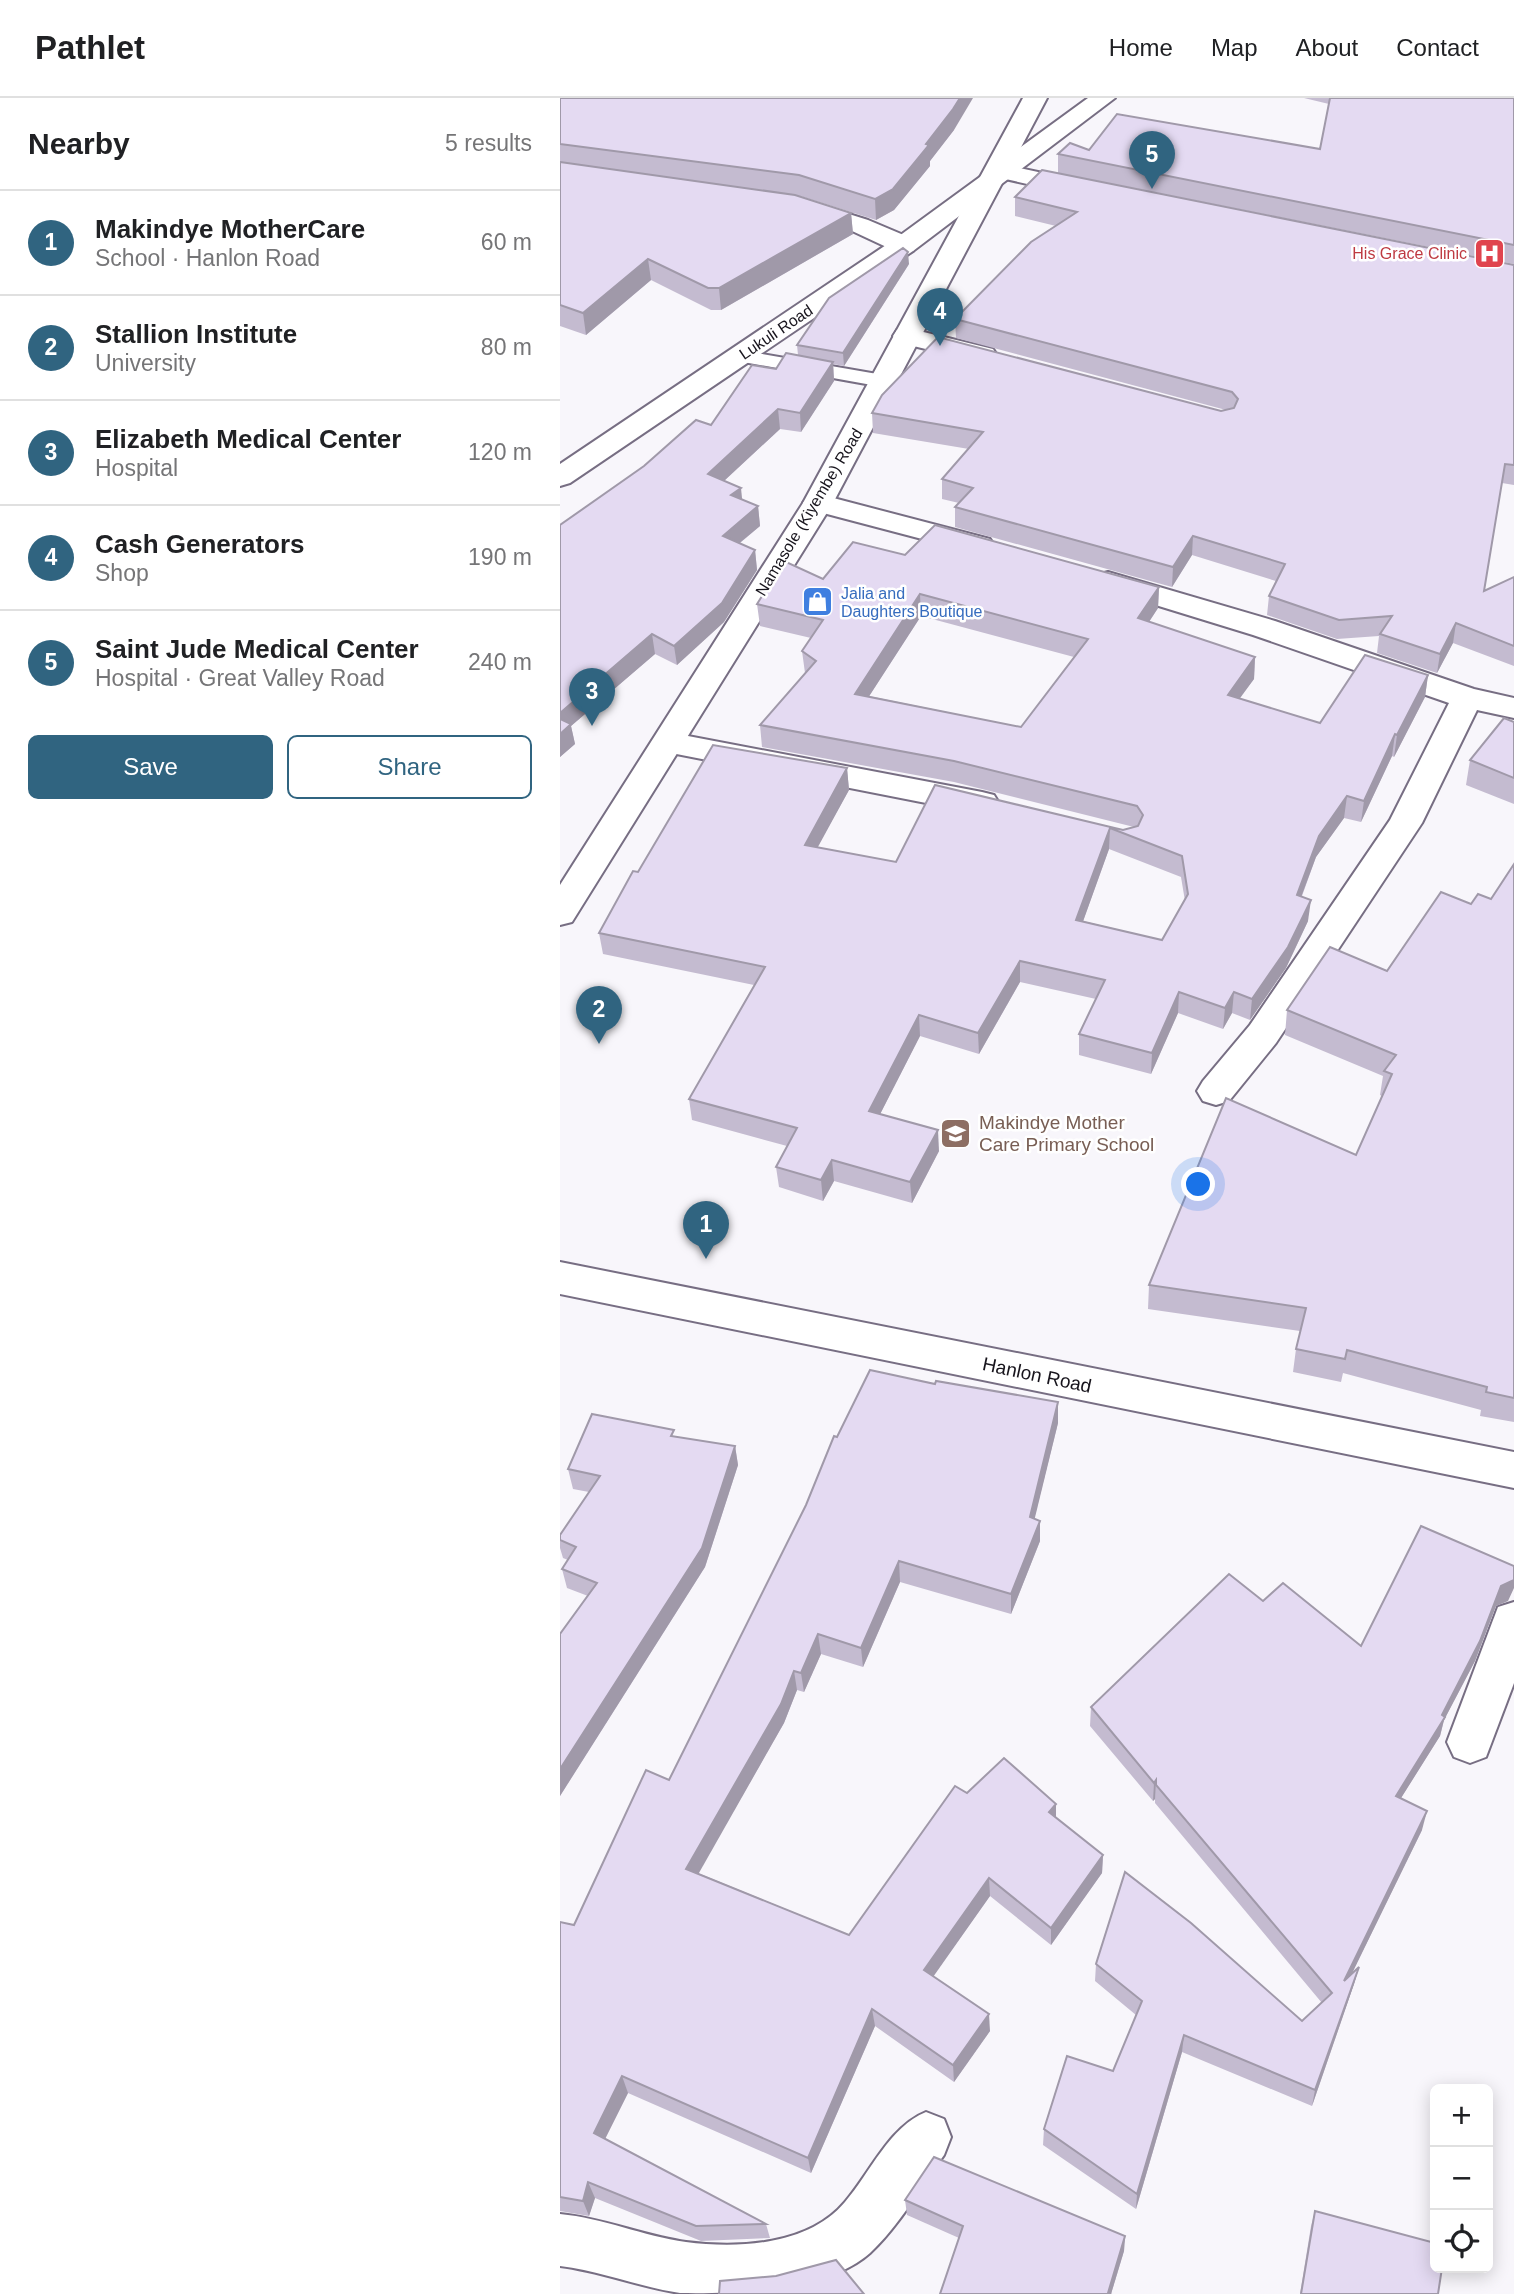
<!DOCTYPE html>
<meta charset="utf-8">
<style>
body{margin:0;font-family:Arial,sans-serif;background:#f6f6f6;color:#202124}
.controls{position:absolute;right:21px;bottom:21px;display:grid;overflow:hidden;border-radius:10px;box-shadow:0 4px 18px #0003}
.controls button{width:63px;height:63px;display:grid;place-items:center;padding:0;border:0;border-bottom:2px solid #e0e0e0;background:#fff;color:#202124;font:35px sans-serif}
.you{position:absolute;left:639px;top:1087px;width:24px;height:24px;margin:-18px;border:5px solid #fff;border-radius:50%;background:#1a73e8;box-shadow:0 0 0 10px #1a73e833}
.badge{display:grid;place-items:center;width:46px;height:46px;border-radius:50%;background:#306480;color:#fff;font-size:23px;font-weight:700}
.pin{position:absolute;translate:-50% -58px;filter:drop-shadow(0 2px 4px #0008)}
.pin::after{content:'';position:absolute;top:37px;width:24px;height:21px;background:inherit;clip-path:polygon(0 0,100% 0,50% 100%)}
.list{margin:0;padding:0;list-style:none}
h2{display:flex;justify-content:space-between;align-items:center;height:91px;margin:0;padding:0 28px;font-size:30px}
h2 small{font-size:23px;font-weight:400;color:#757577}
.list li{display:grid;grid-template-columns:46px 1fr auto;gap:21px;align-items:center;box-sizing:border-box;height:105px;padding:0 28px;border-top:2px solid #e0e0e0}
.list b{display:block;font-size:26px;white-space:nowrap}
.list p{margin:0;font-size:23px;white-space:nowrap;color:#757577}
.list em{font-size:23px;font-style:normal;color:#757577}
.actions{display:flex;gap:14px;padding:21px 28px}
.actions a{flex:1;padding:16px 0;border:2px solid #306480;border-radius:10px;text-align:center;font-size:24px;color:#306480}
.actions .main{background:#306480;color:#fff}
.icon{flex:none;width:38px;height:38px;fill:none;stroke:currentColor;stroke-width:2;stroke-linecap:round;stroke-linejoin:round}
.map{position:relative;flex:none;width:954px;height:2196px;overflow:hidden}
header{display:flex;align-items:center;gap:42px;box-sizing:border-box;height:98px;padding:0 35px;background:#fff;border-bottom:2px solid #e0e0e0}
header strong{font-size:33px}
nav{display:flex;gap:38px;margin-inline-start:auto;font-size:24px}
main{display:flex}
aside{flex:1;background:#fff}
.map>svg:first-child{display:block}
.lines{fill:none;stroke-linecap:round;stroke-linejoin:round}
.service-casing{stroke:#776e83;stroke-width:4}
.minor-casing{stroke:#776e83;stroke-width:4}
.tertiary-casing{stroke:#776e83;stroke-width:4}
.secondary-casing{stroke:#776e83;stroke-width:4}
.service{fill:#fff;fill-rule:evenodd}
.minor{fill:#fff;fill-rule:evenodd}
.tertiary{fill:#fff;fill-rule:evenodd}
.secondary{fill:#fff;fill-rule:evenodd}
.wall{fill:#c4bbd0;fill-rule:evenodd}
.shaded-wall{fill:#a099a9}
.building{fill:#e4daf2;stroke:#a099a9;stroke-width:2;fill-rule:evenodd}
.labels{text-anchor:middle;dominant-baseline:central;stroke-width:5;stroke-linejoin:round;paint-order:stroke}
.far-health-label{font-size:16px;fill:#be3a42;stroke:#fff;text-anchor:end}
.far-street-label{font-size:16px;fill:#17141c;stroke:#fff}
.far-shop-label{font-size:16px;fill:#366cbe;stroke:#fff;text-anchor:start}
.education-label{font-size:19px;fill:#785e54;stroke:#fff;text-anchor:start}
.street-label{font-size:19px;fill:#17141c;stroke:#fff}
</style>
<header>
<strong>Pathlet</strong>
<nav><a>Home</a><a>Map</a><a>About</a><a>Contact</a></nav>
</header>
<main>
<aside>
<h2>Nearby<small>5 results</small></h2>
<ul class="list">
<li><span class="badge">1</span><div><b>Makindye MotherCare</b><p>School · Hanlon Road</p></div><em>60 m</em></li>
<li><span class="badge">2</span><div><b>Stallion Institute</b><p>University</p></div><em>80 m</em></li>
<li><span class="badge">3</span><div><b>Elizabeth Medical Center</b><p>Hospital</p></div><em>120 m</em></li>
<li><span class="badge">4</span><div><b>Cash Generators</b><p>Shop</p></div><em>190 m</em></li>
<li><span class="badge">5</span><div><b>Saint Jude Medical Center</b><p>Hospital · Great Valley Road</p></div><em>240 m</em></li>
</ul>
<div class="actions"><a class="main">Save</a><a>Share</a></div>
</aside>
<div class="map">
<svg width="954" height="2196" viewBox="0 0 954 2196">
<rect width="100%" height="100%" fill="#f8f6fb"/>
<g class="lines">
<defs>
<path id="service" d="M 179,252 L 323,277 L 332,283 L 323,289 L 172,262 L 170,258 Z"/>
<g id="minor">
<path d="M 441,66 L 534,86 L 538,91 L 534,96 L 525,99 L 432,78 L 429,73 L 432,68 Z"/>
<path d="M 241,101 L 308,122 L 353,141 L 357,147 L 353,153 L 335,153 L 290,132 L 232,114 L 228,109 L 232,104 Z"/>
<path d="M 347,230 L 433,251 L 437,257 L 433,263 L 423,265 L 337,244 L 333,238 L 337,232 Z"/>
<path d="M 258,396 L 430,441 L 434,447 L 430,453 L 419,456 L 248,411 L 243,405 L 248,399 Z"/>
<path d="M 548,474 L 715,523 L 914,591 L 954,600 L 954,620 L 917,612 L 862,725 L 716,945 L 669,1003 L 656,1007 L 643,1003 L 637,993 L 643,983 L 690,927 L 830,722 L 889,605 L 693,537 L 537,489 L 533,483 L 537,477 Z"/>
<path d="M 107,634 L 422,694 L 434,697 L 439,705 L 434,713 L 422,716 L 96,652 L 91,645 L 96,638 Z"/>
<path d="M 954,1504 L 954,1585 L 926,1659 L 910,1665 L 894,1659 L 887,1644 L 938,1509 Z"/>
<path d="M 366,2014 L 384,2021 L 391,2039 L 384,2057 C 361,2089 339,2128 310,2155 C 268,2193 174,2196 120,2195 C 79,2189 41,2173 0,2168 L 0,2116 C 43,2120 83,2138 126,2144 C 179,2151 249,2147 285,2104 C 310,2075 330,2028 366,2014 Z"/>
</g>
<path id="tertiary" d="M 528,0 L 555,0 L 353,153 L 10,385 L 0,388 L 0,366 L 335,141 Z"/>
<g id="secondary">
<path d="M 463,0 L 487,0 L 273,405 L 12,824 L 0,827 L 0,787 L 243,405 Z"/>
<path d="M 0,1164 L 954,1354 L 954,1390 L 0,1196 Z"/>
</g>
</defs>
<use href="#service" class="service-casing"/>
<use href="#minor" class="minor-casing"/>
<use href="#tertiary" class="tertiary-casing"/>
<use href="#secondary" class="secondary-casing"/>
<use href="#service" class="service"/>
<use href="#minor" class="minor"/>
<use href="#tertiary" class="tertiary"/>
<use href="#secondary" class="secondary"/>
</g>
<g class="wall">
<path d="M 0,0 L 394,32 L 370,63 L 370,68 L 334,112 L 316,122 L 240,98 L 236,98 L 291,115 L 293,136 L 161,212 L 151,212 L 91,182 L 26,237 L 0,228 Z"/>
<path d="M 744,0 L 954,0 L 954,166 L 498,75 L 498,56 L 529,52 L 760,51 L 769,6 Z"/>
<path d="M 455,99 L 954,167 L 954,387 L 942,385 L 924,493 L 954,479 L 954,568 L 893,545 L 877,575 L 817,555 L 819,538 L 777,541 L 707,517 L 709,498 L 716,483 L 632,457 L 612,489 L 395,429 L 395,409 L 399,405 L 382,401 L 382,381 L 409,351 L 313,335 L 312,315 L 661,313 L 666,312 L 396,240 L 395,221 L 496,128 L 455,118 Z"/>
<path d="M 349,166 L 284,268 L 273,266 L 274,283 L 241,334 L 220,331 L 164,383 L 182,402 L 198,408 L 200,428 L 180,445 L 195,452 L 197,472 L 164,524 L 117,567 L 95,556 L 11,628 L 15,646 L 0,659 L 0,427 L 151,327 L 216,271 L 238,257 L 237,247 Z"/>
<path d="M 345,457 L 599,489 L 598,510 L 589,524 L 695,559 L 694,581 L 679,600 L 760,625 L 868,577 L 865,599 L 834,659 L 832,658 L 801,724 L 784,720 L 756,759 L 742,798 L 748,823 L 726,870 L 690,922 L 672,915 L 663,931 L 618,915 L 591,976 L 519,957 L 519,936 L 536,901 L 460,884 L 419,956 L 360,938 L 320,1016 L 379,1053 L 352,1105 L 274,1083 L 263,1103 L 219,1089 L 216,1069 L 227,1048 L 132,1022 L 129,1001 L 194,887 L 43,856 L 39,835 L 78,774 L 287,670 L 289,692 L 257,749 L 336,764 L 375,687 L 563,732 L 574,729 L 394,684 L 202,649 L 200,627 L 245,575 L 242,553 L 251,540 L 200,528 L 197,506 L 263,481 ZM 361,518 L 514,559 L 461,629 L 309,598 ZM 549,751 L 621,779 L 625,803 L 602,842 L 523,823 Z"/>
<path d="M 954,624 L 954,706 L 906,687 L 910,662 Z"/>
<path d="M 954,766 L 954,1324 L 920,1318 L 921,1312 L 783,1275 L 781,1284 L 733,1274 L 736,1251 L 740,1233 L 588,1211 L 589,1187 L 796,1057 L 822,998 L 820,997 L 823,978 L 725,937 L 727,912 L 827,873 L 911,806 L 931,801 Z"/>
<path d="M 375,1286 L 498,1304 L 498,1325 L 474,1421 L 480,1443 L 451,1516 L 340,1484 L 303,1569 L 261,1556 L 244,1594 L 237,1592 L 224,1625 L 138,1775 L 289,1837 L 407,1695 L 496,1706 L 496,1720 L 543,1757 L 542,1775 L 491,1847 L 430,1798 L 373,1878 L 430,1933 L 394,1984 L 315,1928 L 251,2075 L 68,1995 L 45,2041 L 206,2126 L 210,2140 L 141,2143 L 35,2100 L 29,2118 L 0,2113 L 0,2114 L 0,1824 L 14,1827 L 109,1682 L 246,1407 L 277,1339 Z"/>
<path d="M 115,1339 L 175,1348 L 178,1367 L 145,1469 L 0,1698 L 0,1536 L 28,1498 L 7,1490 L 2,1471 L 8,1462 L 3,1460 L 0,1450 L 0,1437 L 29,1394 L 13,1391 L 8,1371 Z"/>
<path d="M 703,1503 L 801,1548 L 948,1503 L 936,1508 L 915,1563 L 884,1622 L 880,1638 L 841,1700 L 862,1732 L 792,1875 L 799,1869 L 794,1886 L 752,2008 L 622,1954 L 576,2111 L 483,2047 L 484,2031 L 553,1973 L 576,1917 L 535,1883 L 536,1866 L 742,1923 L 762,1905 L 595,1705 L 595,1701 L 593,1703 L 530,1628 L 531,1609 Z"/>
<path d="M 345,2102 L 565,2138 L 564,2153 L 551,2196 L 399,2140 L 347,2117 Z"/>
<path d="M 755,2113 L 878,2196 L 740,2196 L 751,2128 Z"/>
</g>
<g class="shaded-wall">
<path d="M 400,0 L 413,0 L 394,32 L 370,63 L 370,68 L 334,112 L 316,122 L 315,101 L 366,46 Z"/>
<path d="M 291,115 L 293,136 L 161,212 L 159,190 Z"/>
<path d="M 348,154 L 349,166 L 284,268 L 283,255 Z"/>
<path d="M 88,161 L 91,182 L 26,237 L 23,215 Z"/>
<path d="M 273,264 L 274,283 L 241,334 L 240,315 Z"/>
<path d="M 218,311 L 220,331 L 151,395 L 148,376 Z"/>
<path d="M 181,390 L 183,410 L 171,397 Z"/>
<path d="M 198,408 L 200,428 L 165,457 L 163,438 Z"/>
<path d="M 633,438 L 632,457 L 612,489 L 613,469 Z"/>
<path d="M 195,452 L 197,472 L 164,524 L 117,567 L 114,548 Z"/>
<path d="M 599,489 L 598,510 L 577,542 L 578,520 Z"/>
<path d="M 360,496 L 361,518 L 297,617 L 295,596 Z"/>
<path d="M 896,525 L 893,545 L 877,575 L 880,556 Z"/>
<path d="M 92,536 L 95,556 L 11,628 L 15,646 L 0,659 L 0,615 Z"/>
<path d="M 695,559 L 694,581 L 667,618 L 668,597 Z"/>
<path d="M 868,577 L 865,599 L 834,659 L 837,637 Z"/>
<path d="M 835,636 L 832,658 L 801,724 L 804,703 Z"/>
<path d="M 287,670 L 289,692 L 247,769 L 245,747 Z"/>
<path d="M 787,698 L 784,720 L 756,759 L 734,818 L 737,797 L 759,738 Z"/>
<path d="M 550,730 L 549,751 L 516,843 L 516,822 Z"/>
<path d="M 751,802 L 748,823 L 726,870 L 690,922 L 692,901 Z"/>
<path d="M 460,863 L 460,884 L 419,956 L 418,935 Z"/>
<path d="M 619,894 L 618,915 L 591,976 L 592,955 Z"/>
<path d="M 674,894 L 672,915 L 663,931 L 665,910 Z"/>
<path d="M 359,917 L 360,938 L 311,1034 L 309,1013 Z"/>
<path d="M 378,1032 L 379,1053 L 352,1105 L 350,1084 Z"/>
<path d="M 272,1062 L 274,1083 L 263,1103 L 261,1082 Z"/>
<path d="M 498,1304 L 498,1325 L 470,1440 L 470,1419 Z"/>
<path d="M 175,1348 L 178,1367 L 145,1469 L 0,1698 L 0,1671 Z"/>
<path d="M 480,1423 L 480,1443 L 451,1516 L 451,1496 Z"/>
<path d="M 339,1463 L 340,1484 L 303,1569 L 301,1550 Z"/>
<path d="M 954,1482 L 954,1490 L 948,1503 L 936,1508 L 915,1563 L 884,1622 L 880,1638 L 831,1716 L 836,1698 L 882,1617 L 941,1488 Z"/>
<path d="M 258,1536 L 261,1556 L 244,1594 L 241,1575 Z"/>
<path d="M 234,1573 L 237,1592 L 224,1625 L 131,1789 L 126,1771 Z"/>
<path d="M 596,1682 L 595,1701 L 593,1703 L 594,1685 Z"/>
<path d="M 496,1706 L 496,1725 L 489,1714 Z"/>
<path d="M 867,1713 L 862,1732 L 780,1900 L 784,1883 Z"/>
<path d="M 543,1757 L 542,1775 L 491,1847 L 491,1830 Z"/>
<path d="M 429,1780 L 430,1798 L 366,1889 L 364,1872 Z"/>
<path d="M 799,1869 L 794,1886 L 752,2008 L 755,1992 Z"/>
<path d="M 312,1911 L 315,1928 L 251,2075 L 248,2060 Z"/>
<path d="M 429,1916 L 430,1933 L 394,1984 L 393,1967 Z"/>
<path d="M 624,1937 L 622,1954 L 576,2111 L 577,2096 Z"/>
<path d="M 62,1978 L 68,1995 L 40,2051 L 34,2035 Z"/>
<path d="M 28,2084 L 35,2100 L 29,2118 L 23,2103 Z"/>
<path d="M 565,2138 L 564,2153 L 551,2196 L 548,2196 Z"/>
</g>
<g class="building">
<path d="M 0,0 L 400,0 L 393,11 L 366,46 L 369,47 L 333,91 L 315,101 L 239,77 L 0,46 Z"/>
<path d="M 770,0 L 954,0 L 954,147 L 498,56 L 510,45 L 529,52 L 557,16 L 760,51 Z"/>
<path d="M 0,64 L 235,97 L 291,115 L 159,190 L 148,190 L 88,161 L 23,215 L 0,207 Z"/>
<path d="M 482,72 L 954,167 L 954,367 L 945,366 L 924,493 L 954,479 L 954,548 L 896,525 L 880,556 L 820,536 L 832,518 L 779,522 L 709,498 L 725,466 L 633,438 L 613,469 L 395,409 L 413,390 L 382,381 L 423,334 L 312,315 L 322,297 L 378,239 L 661,313 L 674,310 L 678,301 L 672,294 L 395,221 L 471,144 L 517,114 L 455,99 Z"/>
<path d="M 343,150 L 348,154 L 283,255 L 237,247 L 269,200 Z"/>
<path d="M 226,255 L 273,264 L 240,315 L 218,311 L 148,376 L 181,390 L 171,397 L 198,408 L 163,438 L 195,452 L 162,505 L 114,548 L 92,536 L 0,615 L 0,427 L 84,368 L 136,322 L 151,327 L 192,267 L 216,271 Z"/>
<path d="M 375,427 L 599,489 L 578,520 L 695,559 L 668,597 L 760,625 L 805,557 L 868,577 L 837,637 L 835,636 L 804,703 L 787,698 L 759,738 L 737,797 L 751,802 L 728,849 L 692,901 L 674,894 L 665,910 L 619,894 L 592,955 L 519,936 L 545,882 L 460,863 L 418,935 L 359,917 L 309,1013 L 378,1032 L 350,1084 L 272,1062 L 261,1082 L 216,1069 L 237,1030 L 129,1001 L 205,869 L 39,835 L 73,773 L 78,774 L 153,647 L 287,670 L 245,747 L 336,764 L 375,687 L 563,732 L 578,728 L 583,717 L 577,708 L 394,663 L 200,627 L 256,563 L 242,553 L 263,522 L 197,506 L 224,463 L 263,481 L 293,444 L 345,457 ZM 360,496 L 528,541 L 461,629 L 295,596 ZM 550,730 L 622,758 L 628,796 L 602,842 L 516,822 Z"/>
<path d="M 944,620 L 954,624 L 954,680 L 910,662 Z"/>
<path d="M 0,621 L 11,626 L 0,636 Z"/>
<path d="M 954,766 L 954,1300 L 926,1294 L 927,1289 L 787,1252 L 785,1261 L 736,1251 L 746,1210 L 589,1187 L 666,1000 L 796,1057 L 832,976 L 824,973 L 836,957 L 727,912 L 770,849 L 827,873 L 881,794 L 911,806 L 918,796 L 931,801 Z"/>
<path d="M 310,1272 L 375,1286 L 376,1283 L 498,1304 L 470,1419 L 480,1423 L 451,1496 L 339,1463 L 301,1550 L 258,1536 L 241,1575 L 234,1573 L 221,1606 L 126,1771 L 289,1837 L 395,1688 L 407,1695 L 444,1660 L 496,1706 L 489,1714 L 543,1757 L 491,1830 L 429,1780 L 364,1872 L 429,1916 L 393,1967 L 312,1911 L 248,2060 L 62,1978 L 34,2035 L 206,2126 L 136,2128 L 28,2084 L 23,2103 L 0,2099 L 0,1824 L 14,1827 L 86,1672 L 109,1682 L 246,1407 L 274,1338 L 277,1339 Z"/>
<path d="M 32,1316 L 114,1332 L 111,1338 L 175,1348 L 142,1450 L 0,1671 L 0,1536 L 37,1485 L 2,1471 L 16,1449 L 0,1442 L 0,1437 L 40,1378 L 8,1371 Z"/>
<path d="M 861,1428 L 954,1468 L 954,1482 L 941,1488 L 920,1543 L 882,1617 L 885,1619 L 836,1698 L 867,1713 L 784,1883 L 799,1869 L 755,1992 L 624,1937 L 577,2096 L 484,2031 L 507,1958 L 553,1973 L 582,1903 L 536,1866 L 565,1774 L 631,1825 L 742,1923 L 772,1895 L 596,1687 L 596,1682 L 594,1685 L 531,1609 L 669,1476 L 703,1503 L 723,1485 L 801,1548 Z"/>
<path d="M 374,2059 L 565,2138 L 548,2195 L 551,2196 L 380,2196 L 403,2128 L 345,2102 Z"/>
<path d="M 755,2113 L 875,2145 L 875,2170 L 882,2170 L 878,2196 L 741,2196 Z"/>
<path d="M 276,2162 L 304,2196 L 159,2196 L 160,2183 L 216,2178 Z"/>
</g>
<defs>
<symbol id="hospital-square" viewBox="-11 -11 22 22"><rect x="-9" y="-9" width="18" height="18" rx="4" fill="#e0444e" stroke="#fff"/><path d="M-5-5h3v3.5h4V-5h3V5h-3V1.5h-4V5h-3Z" fill="#fff"/></symbol>
<symbol id="shop-square" viewBox="-11 -11 22 22"><rect x="-9" y="-9" width="18" height="18" rx="4" fill="#3f7fe0" stroke="#fff"/><path d="M-5-2.5h2.3a2.7 3.5 0 0 1 5.4 0H5L5.5 6h-11ZM-1.5-2.5h3a1.5 2.3 0 0 0-3 0Z" fill="#fff"/></symbol>
<symbol id="school-square" viewBox="-11 -11 22 22"><rect x="-9" y="-9" width="18" height="18" rx="4" fill="#8d6e63" stroke="#fff"/><path d="M0-5L7-2L0 1L-7-2ZM-4 1L0 2.5L4 1V4Q0 6-4 4Z" fill="#fff"/></symbol>
</defs>
<g fill-rule="evenodd">
<use href="#hospital-square" x="912" y="138" width="35" height="35"/>
<use href="#shop-square" x="240" y="486" width="35" height="35"/>
<use href="#school-square" x="378" y="1018" width="35" height="35"/>
</g>
<g class="labels">
<g class="far-health-label">
<text x="907" y="155">His Grace Clinic</text>
</g>
<g class="far-street-label">
<text transform="translate(216 234) rotate(-34)">Lukuli Road</text>
<text transform="translate(249 414) rotate(-59)">Namasole (Kiyembe) Road</text>
</g>
<g class="far-shop-label">
<text x="281" y="495">Jalia and<tspan x="281" dy="18">Daughters Boutique</tspan></text>
</g>
<g class="education-label">
<text x="419" y="1024">Makindye Mother<tspan x="419" dy="22">Care Primary School</tspan></text>
</g>
<g class="street-label">
<text transform="translate(477 1277) rotate(12)">Hanlon Road</text>
</g>
</g>
</svg>
<div class="controls">
<button>+</button>
<button>−</button>
<button><svg class="icon" aria-label="locate" viewBox="0 0 24 24"><circle cx="12" cy="12" r="6"/><path d="M12 2v4M12 18v4M2 12h4M18 12h4"/></svg></button>
</div>
<div class="you"></div>
<div class="pin badge" style="left:146px;top:1161px">1</div>
<div class="pin badge" style="left:39px;top:946px">2</div>
<div class="pin badge" style="left:32px;top:628px">3</div>
<div class="pin badge" style="left:380px;top:248px">4</div>
<div class="pin badge" style="left:592px;top:91px">5</div>
</div>
</main>
